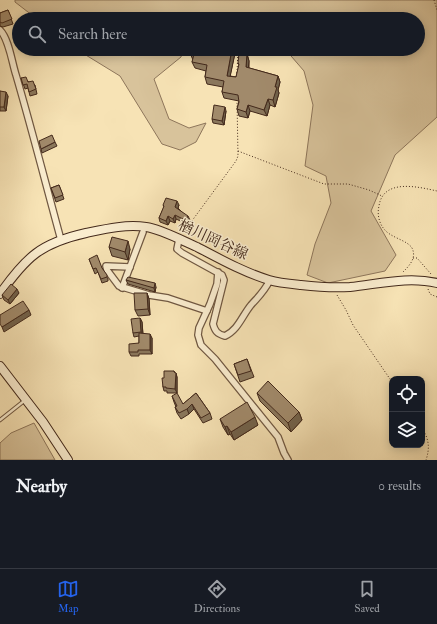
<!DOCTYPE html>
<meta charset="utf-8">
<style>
body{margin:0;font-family:"IM FELL Double Pica","Noto Serif JP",serif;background:#242831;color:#f1f3f6}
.controls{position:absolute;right:12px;bottom:12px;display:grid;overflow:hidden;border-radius:8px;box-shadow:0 2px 10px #0003}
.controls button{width:36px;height:36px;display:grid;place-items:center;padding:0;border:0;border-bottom:1px solid #363941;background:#171b24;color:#f1f3f6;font:20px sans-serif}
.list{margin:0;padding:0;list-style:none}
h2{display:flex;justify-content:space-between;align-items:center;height:52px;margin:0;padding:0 16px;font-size:17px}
h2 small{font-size:13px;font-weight:400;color:#9ea1a6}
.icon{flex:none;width:22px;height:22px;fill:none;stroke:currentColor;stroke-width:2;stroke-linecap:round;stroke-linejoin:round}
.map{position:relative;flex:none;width:437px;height:460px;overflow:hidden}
.search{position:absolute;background:#171b24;box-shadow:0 2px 10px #0003;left:12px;right:12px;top:12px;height:44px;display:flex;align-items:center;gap:10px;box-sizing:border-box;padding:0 14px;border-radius:22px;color:#9ea1a6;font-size:15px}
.sheet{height:108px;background:#171b24}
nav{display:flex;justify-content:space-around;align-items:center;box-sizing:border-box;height:56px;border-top:1px solid #363941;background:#171b24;font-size:11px;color:#9ea1a6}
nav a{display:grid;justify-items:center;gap:2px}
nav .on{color:#2563eb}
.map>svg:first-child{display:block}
.green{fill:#d8c39b;stroke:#8e765b}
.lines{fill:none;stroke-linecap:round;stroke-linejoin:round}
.lane-casing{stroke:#705842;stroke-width:4.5}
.street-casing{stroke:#705842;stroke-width:8}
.secondary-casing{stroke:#43291b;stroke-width:10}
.path{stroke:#43291b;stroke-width:1;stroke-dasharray:1 2;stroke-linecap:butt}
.lane{stroke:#faedcf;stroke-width:2.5}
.street{stroke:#faedcf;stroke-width:5.5}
.secondary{stroke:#faedcf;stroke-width:8}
.wall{fill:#8a775c;stroke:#43291b}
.shaded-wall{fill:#71614b;stroke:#43291b}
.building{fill:#a18a6b;stroke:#43291b}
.labels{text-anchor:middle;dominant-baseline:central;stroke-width:3;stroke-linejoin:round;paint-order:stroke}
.street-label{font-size:15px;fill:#43291b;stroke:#faedcf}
</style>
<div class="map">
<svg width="437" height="460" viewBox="0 0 437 460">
<rect width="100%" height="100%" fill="#f7e3b5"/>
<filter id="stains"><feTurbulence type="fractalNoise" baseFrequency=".005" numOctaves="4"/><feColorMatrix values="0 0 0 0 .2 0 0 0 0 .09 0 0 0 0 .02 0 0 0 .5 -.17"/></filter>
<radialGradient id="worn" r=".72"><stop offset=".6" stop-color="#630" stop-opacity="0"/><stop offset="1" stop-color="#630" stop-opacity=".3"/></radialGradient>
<g class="green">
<path d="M 15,0 L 437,0 L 437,117 L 395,155 L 371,211 L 396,255 L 385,271 L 328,283 L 307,275 L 315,244 L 331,203 L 326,176 L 305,166 L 313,105 L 304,71 L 285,49 L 418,49 L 418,19 L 242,19 L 234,15 L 194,14 L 192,19 L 37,19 L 15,2 Z"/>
<path d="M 76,49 L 183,49 L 181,57 L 154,79 L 169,119 L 189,128 L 206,123 L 196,142 L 180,150 L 162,144 L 120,76 Z"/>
<path d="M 34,423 L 55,460 L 0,460 L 0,443 L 11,433 Z"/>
</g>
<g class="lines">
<defs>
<path id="lane" d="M 0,420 L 24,401"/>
<g id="street">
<path d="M 0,30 C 9,39 12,63 16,75 C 32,130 46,185 61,240"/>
<path d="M 179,239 L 177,249 L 182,253 L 222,275 L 224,280 L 213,324 C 215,331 217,334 225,336 C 238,330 242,316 251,305 C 259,296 264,292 270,280"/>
<path d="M 130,267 L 106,266 L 107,270 L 119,286 L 149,295 L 168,298 L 207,311"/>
<path d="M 218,272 L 217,284 L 210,304 L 199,328 L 198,335 L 201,345 L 215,359 L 278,437 L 284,453 L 288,460"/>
<path d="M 122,288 L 143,232"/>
</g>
<g id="secondary">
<path d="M 0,294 C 26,257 41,243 86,233 C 105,229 126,224 146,227 C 161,229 183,241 197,247 C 220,259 243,272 269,280 C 279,283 291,284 301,285 C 318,287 334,288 350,287 C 379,284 408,276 437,283"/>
<path d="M 0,366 L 43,422 L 68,460"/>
</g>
</defs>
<use href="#lane" class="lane-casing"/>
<use href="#street" class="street-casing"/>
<use href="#secondary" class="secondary-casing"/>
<g class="path">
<path d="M 434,0 L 437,10"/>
<path d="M 237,73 L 238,49"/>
<path d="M 238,151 L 324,184 L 348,184 L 369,190 L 382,196"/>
<path d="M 183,233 L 236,161 L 238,156 L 237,100"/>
<path d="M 413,258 L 417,258 L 431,274"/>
<path d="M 403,272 C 409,266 417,258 412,248 C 407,240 391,238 384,229 C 379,223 377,214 379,206 C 383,178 419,187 437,191"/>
<path d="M 428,289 L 430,294 L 437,297"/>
<path d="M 337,295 L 346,310 L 353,325 L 392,382"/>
<path d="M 422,428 C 429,439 430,448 426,460"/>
</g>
<use href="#lane" class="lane"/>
<use href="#street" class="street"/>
<use href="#secondary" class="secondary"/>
</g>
<g class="wall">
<path d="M 8,10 L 13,24 L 3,27 L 0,26 L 0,13 Z"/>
<path d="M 191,49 L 233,49 L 235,53 L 230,76 L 236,77 L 239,65 L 238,63 L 247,54 L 249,61 L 249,68 L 278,76 L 280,82 L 278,90 L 279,93 L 275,107 L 270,105 L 267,116 L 250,111 L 248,118 L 239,116 L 237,109 L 239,101 L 224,98 L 222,92 L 223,87 L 207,84 L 205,77 L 206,71 L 195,68 L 192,62 L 193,60 L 190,53 Z"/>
<path d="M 21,78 L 35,85 L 37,94 L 30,96 L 28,88 L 25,89 Z"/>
<path d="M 0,91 L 8,96 L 6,111 L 0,111 Z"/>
<path d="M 226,111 L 224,125 L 213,123 L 212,119 Z"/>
<path d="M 55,142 L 57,146 L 42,153 L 41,149 Z"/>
<path d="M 59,185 L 64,199 L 56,202 L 51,188 Z"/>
<path d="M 163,205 L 179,205 L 178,208 L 190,220 L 187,224 L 176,219 L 175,223 L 170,221 L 168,225 L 160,222 L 159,218 L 164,207 Z"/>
<path d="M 109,247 L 130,249 L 128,260 L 112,256 Z"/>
<path d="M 89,259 L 102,268 L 108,279 L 108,281 L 102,283 L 98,272 L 95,274 Z"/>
<path d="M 126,280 L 156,287 L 155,292 L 128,284 Z"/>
<path d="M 19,293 L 10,304 L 4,300 L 2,295 Z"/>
<path d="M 147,293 L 149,299 L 150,315 L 138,316 L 135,310 Z"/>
<path d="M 140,318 L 142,322 L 143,334 L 152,338 L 152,354 L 139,354 L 139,356 L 131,356 L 129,352 L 139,343 L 139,336 L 134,337 L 133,333 Z"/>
<path d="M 247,359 L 254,377 L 240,382 L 234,364 Z"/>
<path d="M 174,371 L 177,377 L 177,393 L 167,393 L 167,391 L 164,391 L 163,387 L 164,378 Z"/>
<path d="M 196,393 L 210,413 L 212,419 L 203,423 L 194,409 L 189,414 L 181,419 L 177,413 L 175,407 L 176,407 L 174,402 L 172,396 L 183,404 Z"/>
<path d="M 257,393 L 299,412 L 302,420 L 291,432 L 260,401 Z"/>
<path d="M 220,419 L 258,425 L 234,440 L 230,434 L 228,435 L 223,427 Z"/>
</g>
<g class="shaded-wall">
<path d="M 232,49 L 233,49 L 235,53 L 229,82 L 227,76 Z"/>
<path d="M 247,54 L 249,61 L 248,73 L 246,67 Z"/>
<path d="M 278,76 L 280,82 L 278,90 L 279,93 L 275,107 L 273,100 L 275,87 Z"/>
<path d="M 6,92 L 8,96 L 6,111 L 4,107 Z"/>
<path d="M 268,99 L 270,105 L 267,116 L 264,110 Z"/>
<path d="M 248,105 L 250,111 L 248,118 L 246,112 Z"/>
<path d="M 225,107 L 226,111 L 224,125 L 222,121 Z"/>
<path d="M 177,201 L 179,205 L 177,211 L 175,207 Z"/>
<path d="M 175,215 L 176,219 L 175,223 L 173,219 Z"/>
<path d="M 168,216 L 170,221 L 168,225 L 166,221 Z"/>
<path d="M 188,216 L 190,220 L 187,224 L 185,220 Z"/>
<path d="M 128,241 L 130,249 L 128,260 L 125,252 Z"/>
<path d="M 155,283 L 156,287 L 155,292 L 154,288 Z"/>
<path d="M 17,289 L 19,293 L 10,304 L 8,300 Z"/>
<path d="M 147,293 L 149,299 L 150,315 L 148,309 Z"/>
<path d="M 29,310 L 31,315 L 4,332 L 2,327 Z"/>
<path d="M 140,318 L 142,322 L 143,336 L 141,332 Z"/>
<path d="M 150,334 L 152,338 L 152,354 L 150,350 Z"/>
<path d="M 176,373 L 177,377 L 177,393 L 175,389 Z"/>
<path d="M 192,404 L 194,409 L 189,414 L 187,409 Z"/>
<path d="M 299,412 L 302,420 L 291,432 L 288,423 Z"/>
<path d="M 255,417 L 258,425 L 234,440 L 231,432 Z"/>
<path d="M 227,426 L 230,434 L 228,435 L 225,427 Z"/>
</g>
<g class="building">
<path d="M 8,10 L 12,19 L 2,23 L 0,22 L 0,13 Z"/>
<path d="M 191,49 L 232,49 L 227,76 L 236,77 L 239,64 L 238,63 L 239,53 L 247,54 L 246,67 L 278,76 L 275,87 L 277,87 L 273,100 L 268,99 L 264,110 L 248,105 L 246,112 L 237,109 L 239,102 L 238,95 L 222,92 L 224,81 L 205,77 L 207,65 L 192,62 L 194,54 L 190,53 Z"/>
<path d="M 26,77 L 28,82 L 33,81 L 36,89 L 29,92 L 27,84 L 23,85 L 21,78 Z"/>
<path d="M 0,91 L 6,92 L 4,107 L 0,107 Z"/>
<path d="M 214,105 L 225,107 L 222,121 L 212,119 Z"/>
<path d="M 52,135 L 55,142 L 41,149 L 39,141 Z"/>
<path d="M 59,185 L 63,195 L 55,198 L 51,188 Z"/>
<path d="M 166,198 L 177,201 L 175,207 L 188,216 L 185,220 L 175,215 L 173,219 L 168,216 L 166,221 L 159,218 L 164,206 L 163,205 Z"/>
<path d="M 112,237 L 128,241 L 125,252 L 109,247 Z"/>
<path d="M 97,255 L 102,268 L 107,275 L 107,277 L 101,279 L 96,268 L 93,269 L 89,259 Z"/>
<path d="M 128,277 L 155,283 L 154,288 L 126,280 Z"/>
<path d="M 11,284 L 17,289 L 8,300 L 2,295 Z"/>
<path d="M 134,293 L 147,293 L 148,309 L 135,310 Z"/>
<path d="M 23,301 L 29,310 L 2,327 L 0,324 L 0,315 Z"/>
<path d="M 140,318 L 141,332 L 133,333 L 131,319 Z"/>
<path d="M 139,333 L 150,334 L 150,350 L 138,350 L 138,352 L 129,352 L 129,344 L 139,343 Z"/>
<path d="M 247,359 L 251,371 L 238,375 L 234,364 Z"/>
<path d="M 164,371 L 174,371 L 174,372 L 176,373 L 175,389 L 166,388 L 166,387 L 163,387 L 162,378 L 164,378 Z"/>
<path d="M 268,381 L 299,412 L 288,423 L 257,393 Z"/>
<path d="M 177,393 L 183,404 L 196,393 L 210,413 L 201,418 L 192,404 L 187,409 L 179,413 L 175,407 L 177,406 L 172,396 Z"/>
<path d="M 247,402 L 255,417 L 231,432 L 227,426 L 225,427 L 220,419 Z"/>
</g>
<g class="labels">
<g class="street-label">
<text transform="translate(213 240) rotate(25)">楢川岡谷線</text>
</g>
</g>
<rect width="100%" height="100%" filter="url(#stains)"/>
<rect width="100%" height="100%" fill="url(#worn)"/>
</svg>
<div class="controls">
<button><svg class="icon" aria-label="locate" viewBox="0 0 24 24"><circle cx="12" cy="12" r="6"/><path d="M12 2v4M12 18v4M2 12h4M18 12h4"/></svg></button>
<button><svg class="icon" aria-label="layers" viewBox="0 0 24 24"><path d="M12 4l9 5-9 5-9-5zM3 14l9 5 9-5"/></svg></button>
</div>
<div class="search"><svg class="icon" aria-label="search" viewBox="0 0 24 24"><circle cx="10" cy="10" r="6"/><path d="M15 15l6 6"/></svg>Search here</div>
</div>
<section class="sheet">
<h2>Nearby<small>0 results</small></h2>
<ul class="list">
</ul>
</section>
<nav>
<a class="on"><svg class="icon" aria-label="map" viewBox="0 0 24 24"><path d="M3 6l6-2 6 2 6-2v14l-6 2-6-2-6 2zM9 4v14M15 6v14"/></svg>Map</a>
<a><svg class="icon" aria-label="directions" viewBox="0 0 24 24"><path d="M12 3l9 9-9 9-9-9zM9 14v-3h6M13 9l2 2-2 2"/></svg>Directions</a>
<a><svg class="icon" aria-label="saved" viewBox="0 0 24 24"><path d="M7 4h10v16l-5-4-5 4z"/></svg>Saved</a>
</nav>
